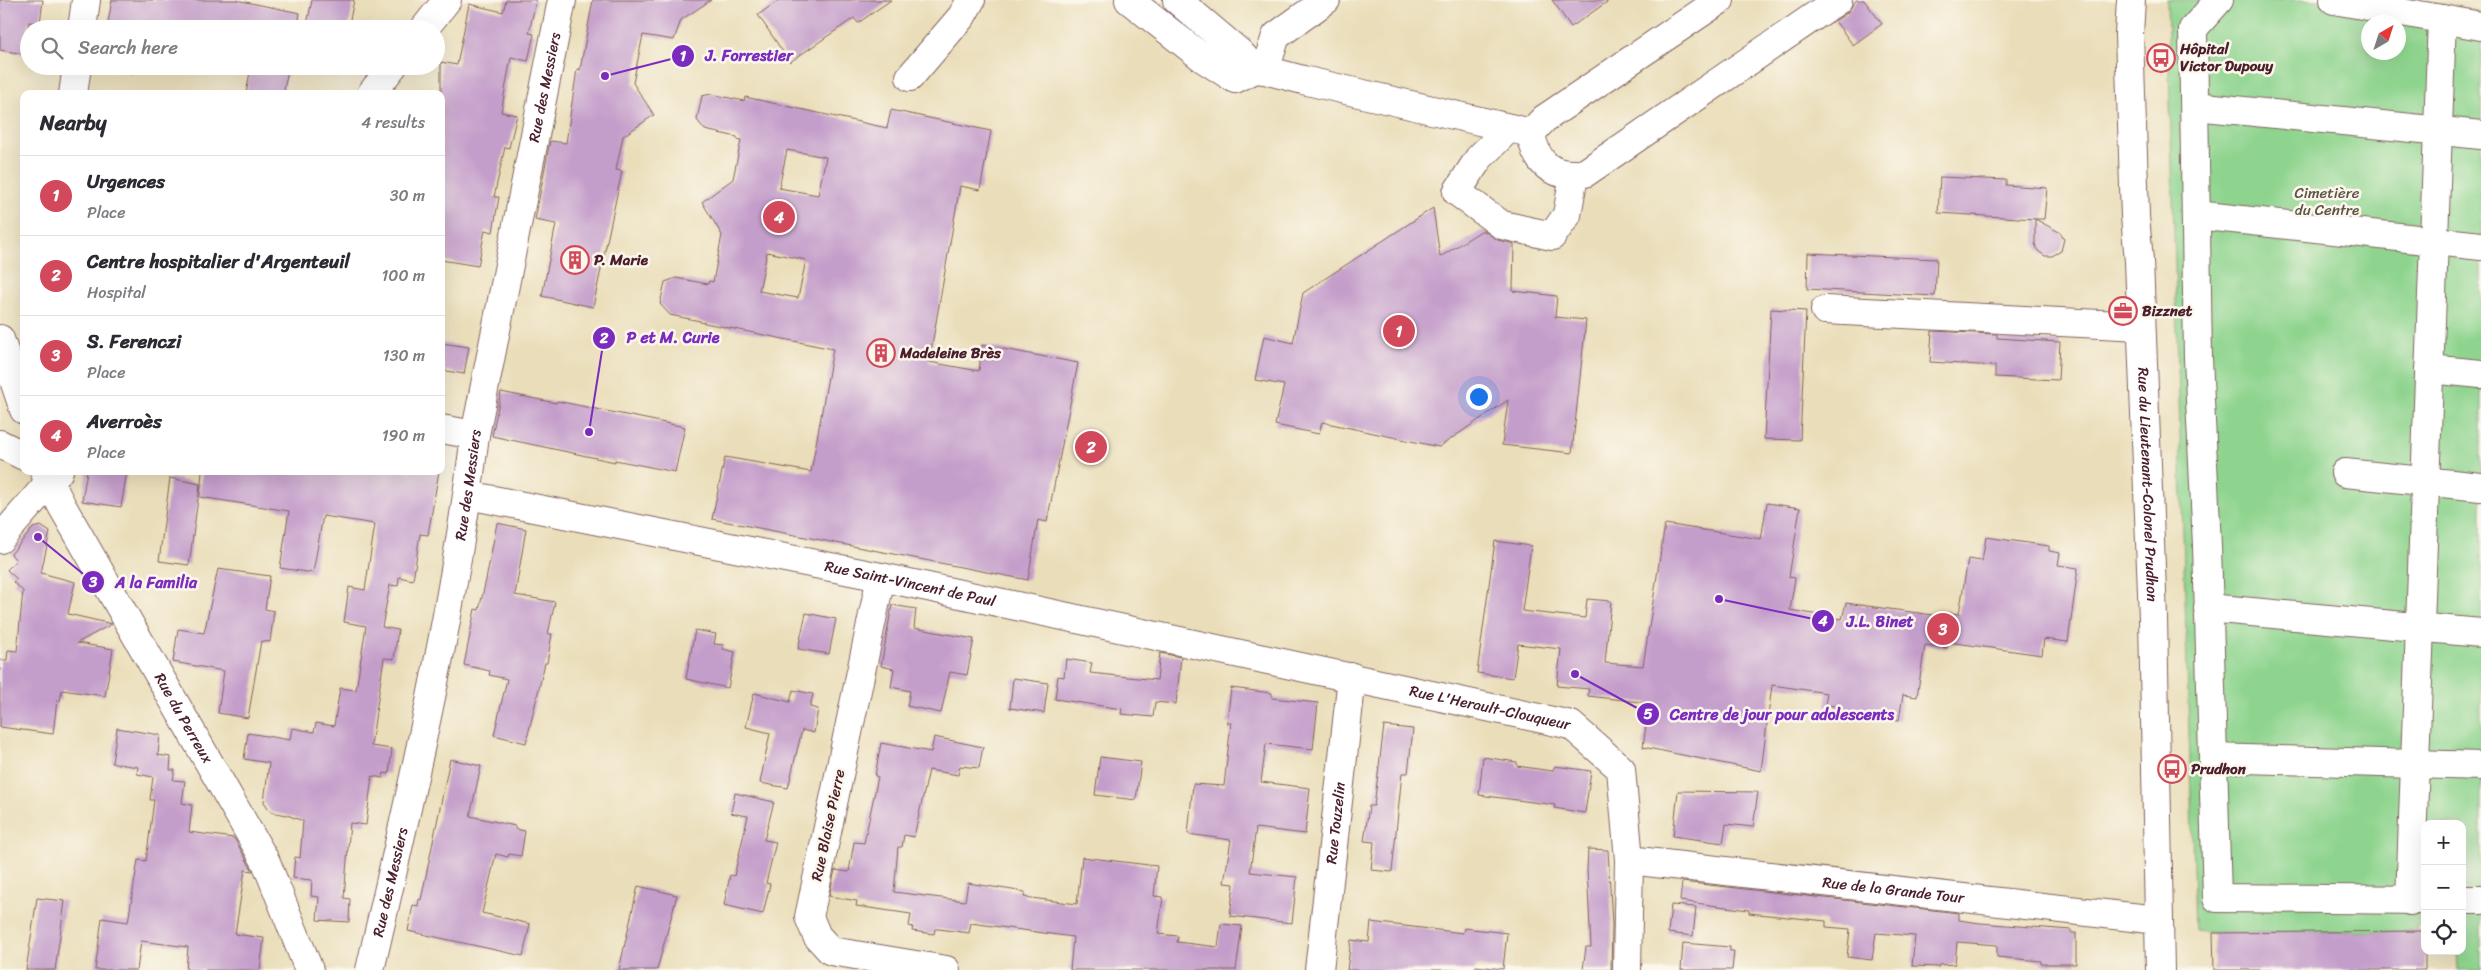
<!DOCTYPE html>
<meta charset="utf-8">
<style>
body{margin:0;font-family:Sriracha,sans-serif;background:#f2f2f3;color:#2b2b33}
.controls{position:absolute;right:15px;bottom:15px;display:grid;overflow:hidden;border-radius:10px;box-shadow:0 5px 20px #0002}
.controls button{width:45px;height:45px;display:grid;place-items:center;padding:0;border:0;border-bottom:1px solid #e1e1e2;background:#fff;color:#2b2b33;font:25px sans-serif}
.compass{position:absolute;left:2361px;top:15px;width:45px;height:45px;border-radius:50%;background:#fff;box-shadow:0 5px 20px #0002;rotate:39deg}
.you{position:absolute;left:1478px;top:396px;width:18px;height:18px;margin:-12px;border:4px solid #fff;border-radius:50%;background:#1a73e8;box-shadow:0 0 0 8px #1a73e833}
.badge{display:grid;place-items:center;width:32px;height:32px;border-radius:50%;background:#d1495b;color:#fff;font-size:16px;font-weight:700}
.pin{position:absolute;translate:-50% -50%;border:2px solid #fff;box-shadow:0 1px 5px #0006}
.list{margin:0;padding:0;list-style:none}
h2{display:flex;justify-content:space-between;align-items:center;height:65px;margin:0;padding:0 20px;font-size:21px}
h2 small{font-size:16px;font-weight:400;color:#7c7c81}
.list li{display:grid;grid-template-columns:32px 1fr auto;gap:15px;align-items:center;box-sizing:border-box;height:80px;padding:0 20px;border-top:1px solid #e1e1e2}
.list b{display:block;font-size:19px;white-space:nowrap}
.list p{margin:0;font-size:16px;white-space:nowrap;color:#7c7c81}
.list em{font-size:16px;font-style:normal;color:#7c7c81}
.icon{flex:none;width:28px;height:28px;fill:none;stroke:currentColor;stroke-width:2;stroke-linecap:round;stroke-linejoin:round}
.map{position:relative;flex:none;width:2481px;height:970px;overflow:hidden}
.search{position:absolute;background:#fff;box-shadow:0 5px 20px #0002;left:20px;top:20px;width:425px;height:55px;display:flex;align-items:center;gap:12px;box-sizing:border-box;padding:0 18px;border-radius:28px;color:#7c7c81;font-size:19px}
.panel{position:absolute;background:#fff;box-shadow:0 5px 20px #0002;left:20px;top:90px;width:425px;height:385px;border-radius:10px}
.map>svg:first-child{display:block}
.green{fill:#8ed48e;stroke:#6c7a5c;fill-rule:evenodd}
.building{fill:#c49eca;fill-rule:evenodd}
.lines{fill:none;stroke-linecap:round;stroke-linejoin:round}
.minor-casing{stroke:#82625d;stroke-width:30}
.major-casing{stroke:#82625d;stroke-width:30}
.minor{stroke:#fff;stroke-width:28}
.major{stroke:#fff;stroke-width:28}
.labels{text-anchor:middle;dominant-baseline:central;stroke-width:5;stroke-linejoin:round;paint-order:stroke}
.poi-label{font-size:15px;font-weight:bold;fill:#4a1f2b;stroke:#fbf7ec;text-anchor:start}
.street-label{font-size:15px;fill:#4a1f2b;stroke:#fbf7ec}
.park-label{font-size:15px;fill:#5e5549;stroke:#fbf7ec}
.leader{fill:none;stroke:#7b2cbf;stroke-width:2}
.callout-dot{fill:#7b2cbf;stroke:#fbf7ec;stroke-width:2}
.mark-label{font-size:15px;text-anchor:middle;font-weight:bold;fill:#fff}
.callout-label{font-size:16px;text-anchor:middle;font-weight:bold;fill:#7b2cbf;stroke:#fbf7ec;stroke-width:5;stroke-linejoin:round;paint-order:stroke}
</style>
<div class="map">
<svg width="2481" height="970" viewBox="0 0 2481 970">
<rect width="100%" height="100%" fill="#fbf7ec"/>
<filter id="ink" filterUnits="userSpaceOnUse"><feTurbulence type="fractalNoise" baseFrequency=".02" numOctaves="2"/><feDisplacementMap in="SourceGraphic" scale="10" xChannelSelector="R" yChannelSelector="G"/><feConvolveMatrix kernelMatrix="1 2 1 2 8 2 1 2 1" color-interpolation-filters="sRGB"/></filter>
<filter id="wash" filterUnits="userSpaceOnUse"><feTurbulence type="fractalNoise" baseFrequency=".0096" numOctaves="4" result="noise"/><feDisplacementMap in="SourceGraphic" scale="20" xChannelSelector="R" yChannelSelector="G"/><feGaussianBlur stdDeviation="1.12" result="paint"/><feColorMatrix in="noise" values="0 0 0 0 0 0 0 0 0 0 0 0 0 0 0 0 0 1.4 0 .05"/><feComposite in="paint" operator="in"/></filter>
<g filter="url(#wash)">
<rect width="100%" height="100%" fill="#eadeba"/>
<path class="green" d="M 2167,0 L 2416,0 L 2481,12 L 2481,970 L 2458,970 L 2457,951 L 2462,951 L 2462,824 L 2425,824 L 2425,926 L 2416,926 L 2416,931 L 2214,933 L 2195,931 ZM 2368,22 L 2398,22 L 2398,52 L 2368,52 Z"/>
<g id="blocks">
<g class="building">
<path d="M 0,0 L 43,0 L 40,23 L 29,22 L 24,54 L 0,50 Z"/>
<path d="M 112,0 L 236,0 L 300,13 L 297,29 L 107,29 Z"/>
<path d="M 312,0 L 354,0 L 348,29 L 306,29 Z"/>
<path d="M 506,0 L 536,0 L 529,33 L 534,34 L 528,61 L 511,57 L 501,112 L 517,115 L 509,148 L 505,147 L 494,197 L 499,197 L 493,232 L 485,230 L 478,266 L 441,260 L 441,62 L 457,65 L 469,4 L 503,12 Z"/>
<path d="M 593,0 L 711,0 L 681,20 L 674,40 L 643,35 L 633,83 L 654,115 L 623,136 L 616,170 L 622,171 L 593,307 L 542,296 L 556,224 L 535,220 L 550,141 L 566,143 L 577,69 L 580,70 Z"/>
<path d="M 779,0 L 891,0 L 858,23 L 854,18 L 790,62 L 758,15 Z"/>
<path d="M 1552,0 L 1610,0 L 1571,27 Z"/>
<path d="M 1856,0 L 1864,0 L 1882,24 L 1853,45 L 1835,21 L 1847,13 Z"/>
<path d="M 99,66 L 133,66 L 131,73 Z"/>
<path d="M 251,66 L 289,66 L 283,94 L 246,94 Z"/>
<path d="M 711,94 L 744,101 L 745,97 L 887,128 L 891,110 L 991,131 L 980,190 L 960,186 L 929,362 L 979,371 L 982,345 L 1078,363 L 1047,522 L 1038,520 L 1028,580 L 712,519 L 725,457 L 811,472 L 833,349 L 700,322 L 700,321 L 670,315 L 660,304 L 665,282 L 676,278 L 708,284 L 709,281 L 713,282 L 722,235 L 702,202 L 733,179 L 741,140 L 737,139 L 737,137 L 705,130 L 697,120 L 702,96 ZM 787,150 L 826,157 L 818,195 L 779,188 ZM 767,252 L 806,260 L 798,298 L 759,291 Z"/>
<path d="M 1940,177 L 2006,180 L 2006,185 L 2047,188 L 2044,219 L 2035,219 L 2061,233 L 2064,239 L 2061,251 L 2052,256 L 2045,256 L 2038,251 L 2035,244 L 2035,219 L 1938,213 Z"/>
<path d="M 1433,208 L 1440,257 L 1481,231 L 1484,231 L 1498,240 L 1514,244 L 1513,291 L 1557,296 L 1555,317 L 1586,320 L 1572,453 L 1502,445 L 1508,400 L 1439,447 L 1322,422 L 1319,434 L 1275,425 L 1284,385 L 1255,380 L 1264,336 L 1293,343 L 1303,293 Z"/>
<path d="M 1808,253 L 1937,259 L 1935,296 L 1807,289 Z"/>
<path d="M 1771,309 L 1806,311 L 1800,440 L 1764,439 Z"/>
<path d="M 1932,331 L 1997,334 L 1997,338 L 2060,342 L 2058,380 L 1995,377 L 1995,366 L 1930,362 Z"/>
<path d="M 441,343 L 469,347 L 464,374 L 441,370 Z"/>
<path d="M 501,392 L 556,403 L 557,401 L 685,427 L 675,472 L 615,460 L 615,462 L 492,436 Z"/>
<path d="M 87,471 L 127,471 L 121,507 L 82,501 Z"/>
<path d="M 202,471 L 439,471 L 428,535 L 420,534 L 413,580 L 399,577 L 398,586 L 390,585 L 382,627 L 398,630 L 394,659 L 384,658 L 371,746 L 392,749 L 389,774 L 384,773 L 383,778 L 372,776 L 366,825 L 350,823 L 344,898 L 350,899 L 349,922 L 317,920 L 319,897 L 311,896 L 312,880 L 293,878 L 295,857 L 300,858 L 303,821 L 287,815 L 271,812 L 264,802 L 269,763 L 244,759 L 248,733 L 290,740 L 292,728 L 314,732 L 316,723 L 334,726 L 340,688 L 356,690 L 366,626 L 344,622 L 349,587 L 365,590 L 375,524 L 323,516 L 313,573 L 280,568 L 289,511 L 200,497 Z"/>
<path d="M 170,478 L 200,484 L 189,565 L 159,561 Z"/>
<path d="M 1767,503 L 1800,508 L 1789,577 L 1795,578 L 1790,610 L 1842,619 L 1846,603 L 1940,616 L 1941,612 L 1959,614 L 1968,559 L 1982,561 L 1986,537 L 2049,546 L 2049,551 L 2060,553 L 2058,565 L 2078,568 L 2068,642 L 2044,639 L 2042,655 L 1948,642 L 1947,648 L 1925,645 L 1917,697 L 1903,695 L 1899,720 L 1835,711 L 1836,706 L 1825,705 L 1827,693 L 1772,685 L 1761,771 L 1643,747 L 1649,703 L 1588,696 L 1589,689 L 1557,686 L 1561,649 L 1518,644 L 1513,678 L 1477,673 L 1495,541 L 1531,546 L 1522,611 L 1585,618 L 1587,599 L 1611,601 L 1605,663 L 1643,666 L 1665,524 L 1761,539 Z"/>
<path d="M 497,523 L 526,529 L 515,595 L 555,602 L 548,634 L 552,634 L 547,663 L 545,663 L 526,743 L 494,735 L 507,679 L 489,675 L 490,671 L 464,665 L 475,609 L 479,610 L 486,580 Z"/>
<path d="M 41,526 L 50,532 L 41,573 L 75,582 L 68,614 L 112,624 L 77,643 L 113,649 L 105,696 L 62,690 L 60,701 L 57,700 L 53,734 L 0,727 L 0,660 L 7,660 L 8,650 L 17,651 L 23,591 L 13,582 L 17,579 L 7,570 L 16,560 L 11,554 L 33,528 Z"/>
<path d="M 218,569 L 270,576 L 265,609 L 274,611 L 270,642 L 261,641 L 248,718 L 218,713 L 224,671 L 173,662 L 178,629 L 204,633 Z"/>
<path d="M 892,605 L 916,609 L 914,628 L 974,639 L 967,675 L 950,672 L 941,713 L 907,706 L 910,691 L 891,687 L 894,669 L 881,666 Z"/>
<path d="M 806,613 L 836,619 L 829,654 L 798,649 Z"/>
<path d="M 695,630 L 716,634 L 714,644 L 724,645 L 723,649 L 735,652 L 728,688 L 686,679 Z"/>
<path d="M 1160,653 L 1181,657 L 1176,704 L 1155,702 L 1153,717 L 1121,714 L 1122,709 L 1055,699 L 1058,676 L 1064,677 L 1066,659 L 1092,663 L 1090,673 L 1157,680 Z"/>
<path d="M 1013,678 L 1048,683 L 1044,713 L 1010,708 Z"/>
<path d="M 1231,688 L 1272,693 L 1272,698 L 1318,703 L 1313,749 L 1266,744 L 1261,782 L 1310,788 L 1305,834 L 1256,828 L 1250,872 L 1297,877 L 1292,923 L 1230,916 L 1234,884 L 1224,883 L 1231,840 L 1188,834 L 1193,784 L 1224,786 L 1231,723 L 1227,723 Z"/>
<path d="M 793,690 L 813,694 L 810,707 L 818,709 L 814,733 L 802,730 L 788,788 L 760,783 L 770,733 L 746,727 L 754,693 L 790,702 Z"/>
<path d="M 1384,726 L 1413,729 L 1408,773 L 1402,773 L 1392,872 L 1371,870 L 1374,842 L 1364,841 L 1369,806 L 1374,806 Z"/>
<path d="M 117,728 L 160,735 L 158,755 L 171,757 L 170,770 L 175,770 L 173,780 L 185,781 L 182,803 L 192,805 L 189,832 L 234,838 L 253,871 L 245,870 L 235,934 L 264,938 L 260,970 L 186,970 L 188,947 L 141,941 L 137,970 L 95,970 L 102,918 L 128,922 L 138,860 L 146,861 L 154,800 L 150,800 L 153,777 L 137,774 L 138,767 L 112,763 Z"/>
<path d="M 934,737 L 983,747 L 979,768 L 960,766 L 958,775 L 929,770 L 914,837 L 904,835 L 902,847 L 898,847 L 894,892 L 965,901 L 968,883 L 1025,892 L 1024,897 L 1077,904 L 1082,857 L 1157,866 L 1154,896 L 1163,897 L 1158,934 L 1178,936 L 1177,942 L 1218,947 L 1221,924 L 1242,926 L 1236,970 L 1070,970 L 1073,937 L 971,923 L 969,933 L 939,929 L 935,929 L 934,934 L 912,931 L 913,927 L 909,926 L 911,914 L 856,906 L 857,901 L 829,896 L 835,870 L 849,872 L 854,842 L 864,843 L 878,777 L 875,776 L 881,743 L 931,752 Z"/>
<path d="M 1100,757 L 1141,762 L 1136,800 L 1095,795 Z"/>
<path d="M 1483,757 L 1517,762 L 1517,766 L 1552,771 L 1555,766 L 1591,771 L 1585,813 L 1554,808 L 1555,805 L 1479,795 Z"/>
<path d="M 450,759 L 481,766 L 470,816 L 515,826 L 515,829 L 525,831 L 521,856 L 509,854 L 508,857 L 496,854 L 482,913 L 530,924 L 523,956 L 408,931 L 413,905 L 418,906 L 419,899 L 421,900 Z"/>
<path d="M 1678,791 L 1758,792 L 1753,827 L 1726,824 L 1723,843 L 1673,836 Z"/>
<path d="M 735,793 L 774,802 L 764,840 L 776,842 L 766,883 L 770,884 L 763,914 L 724,905 L 730,875 L 734,876 L 748,816 L 731,813 Z"/>
<path d="M 1588,849 L 1608,850 L 1612,925 L 1611,970 L 1583,970 L 1586,947 L 1591,947 L 1587,869 Z"/>
<path d="M 1682,882 L 1959,913 L 1959,920 L 1980,923 L 2071,930 L 2071,933 L 2076,933 L 2076,964 L 2041,964 L 2041,961 L 1997,957 L 1997,945 L 1957,942 L 1955,964 L 1939,965 L 1939,967 L 1912,966 L 1915,936 L 1876,933 L 1872,960 L 1847,957 L 1850,929 L 1826,927 L 1826,921 L 1749,913 L 1749,910 L 1680,901 Z"/>
<path d="M 638,886 L 677,895 L 657,970 L 619,970 Z"/>
<path d="M 37,898 L 65,901 L 55,970 L 26,970 Z"/>
<path d="M 1671,905 L 1696,907 L 1693,936 L 1668,933 Z"/>
<path d="M 1371,922 L 1463,933 L 1464,928 L 1507,933 L 1503,969 L 1476,966 L 1475,970 L 1347,970 L 1351,940 L 1369,942 Z"/>
<path d="M 2425,931 L 2425,970 L 2214,970 L 2213,933 Z"/>
<path d="M 1683,943 L 1730,947 L 1730,951 L 1734,951 L 1732,970 L 1681,970 Z"/>
</g>
</g>
</g>
<g filter="url(#ink)">
<use href="#blocks" fill-opacity="0" stroke="#82625d" stroke-width="1"/>
<g class="lines">
<defs>
<g id="minor">
<path d="M 1129,0 L 1204,59 L 1235,79 L 1255,69 L 1240,53 L 1177,0"/>
<path d="M 1720,0 L 1544,119 L 1531,133 C 1536,165 1553,178 1585,173 L 1838,0"/>
<path d="M 2219,0 L 2193,29 L 2198,358 L 2207,546 L 2217,898 L 2425,900"/>
<path d="M 2334,0 L 2481,26"/>
<path d="M 82,29 L 86,0"/>
<path d="M 424,29 L 447,0"/>
<path d="M 1255,69 L 1265,70 L 1303,80 L 1531,133"/>
<path d="M 1265,70 L 1276,36 L 1326,0"/>
<path d="M 910,77 L 962,16 L 971,0"/>
<path d="M 73,94 L 77,66"/>
<path d="M 371,94 L 393,66"/>
<path d="M 2195,106 L 2481,135"/>
<path d="M 1509,128 L 1479,158 L 1457,192 L 1502,225 L 1552,236 L 1567,215 L 1574,175"/>
<path d="M 2196,215 L 2481,246"/>
<path d="M 1825,310 L 2141,326"/>
<path d="M 0,339 L 24,410"/>
<path d="M 2429,369 L 2481,374"/>
<path d="M 441,429 L 475,435"/>
<path d="M 0,444 L 24,456"/>
<path id="s1" d="M 44,471 L 62,506 L 266,862 L 309,970"/>
<path d="M 2345,473 L 2481,487"/>
<path id="s2" d="M 468,495 L 881,577 L 1571,725 L 1621,769 L 1629,860 L 1627,970"/>
<path d="M 0,539 L 59,471"/>
<path d="M 881,577 L 809,917 L 817,936 L 831,951 L 946,970"/>
<path d="M 2208,608 L 2481,633"/>
<path d="M 2213,758 L 2481,766"/>
<path id="s3" d="M 1629,860 L 2158,920"/>
<path d="M 2462,900 L 2481,900"/>
<path d="M 2410,901 L 2442,19"/>
<path id="s4" d="M 370,970 C 411,793 453,616 475,435 L 562,0"/>
<path id="s5" d="M 1319,970 L 1352,677"/>
</g>
<g id="major">
<path id="s6" d="M 2131,0 L 2129,34 L 2135,216 L 2139,261 L 2153,618 L 2160,970"/>
</g>
</defs>
<use href="#minor" class="minor-casing"/>
<use href="#major" class="major-casing"/>
<use href="#minor" class="minor"/>
<use href="#major" class="major"/>
</g>
</g>
<defs>
<symbol id="bus-ring" viewBox="-11 -11 22 22"><circle r="9.5" fill="#fbf7ec" stroke="#d1495b" stroke-width="1.5"/><path d="M-5-6H5V4H4V6H2V4H-2V6H-4V4H-5ZM-3.5-4V0h7V-4ZM-3.5 1.2v1.5H-2V1.2ZM2 1.2v1.5H3.5V1.2Z" fill="#d1495b"/></symbol>
<symbol id="building-ring" viewBox="-11 -11 22 22"><circle r="9.5" fill="#fbf7ec" stroke="#d1495b" stroke-width="1.5"/><path d="M-4-6H4V6H1V3H-1V6H-4ZM-2.5-4.3h1.7v1.8h-1.7ZM.8-4.3h1.7v1.8H.8ZM-2.5-1h1.7V.8h-1.7ZM.8-1h1.7V.8H.8Z" fill="#d1495b"/></symbol>
<symbol id="office-ring" viewBox="-11 -11 22 22"><circle r="9.5" fill="#fbf7ec" stroke="#d1495b" stroke-width="1.5"/><path d="M-6-3h4V-5.5h4V-3h4V5H-6ZM-1-4.5V-3h2v-1.5ZM-6 0V1H6V0Z" fill="#d1495b"/></symbol>
</defs>
<g fill-rule="evenodd">
<use href="#bus-ring" x="2145" y="42" width="32" height="32"/>
<use href="#building-ring" x="559" y="244" width="32" height="32"/>
<use href="#office-ring" x="2107" y="295" width="32" height="32"/>
<use href="#building-ring" x="865" y="337" width="32" height="32"/>
<use href="#bus-ring" x="2156" y="753" width="32" height="32"/>
</g>
<g class="labels">
<g class="poi-label">
<text x="2180" y="49">Hôpital<tspan x="2180" dy="17">Victor Dupouy</tspan></text>
<text x="594" y="260">P. Marie</text>
<text x="2142" y="311">Bizznet</text>
<text x="900" y="353">Madeleine Brès</text>
<text x="2191" y="769">Prudhon</text>
</g>
<g class="street-label">
<text stroke="none"><textPath href="#s4" startOffset="900">Rue des Messiers</textPath></text>
<text stroke="none"><textPath href="#s4" startOffset="495">Rue des Messiers</textPath></text>
<text stroke="none"><textPath href="#s6" startOffset="485">Rue du Lieutenant-Colonel Prudhon</textPath></text>
<text stroke="none"><textPath href="#s2" startOffset="451">Rue Saint-Vincent de Paul</textPath></text>
<text stroke="none"><textPath href="#s2" startOffset="1044">Rue L'Herault-Clouqueur</textPath></text>
<text stroke="none"><textPath href="#s1" startOffset="284">Rue du Perreux</textPath></text>
<text stroke="none"><textPath href="#s5" startOffset="148">Rue Touzelin</textPath></text>
<text transform="translate(828 825) rotate(-78)">Rue Blaise Pierre</text>
<text stroke="none"><textPath href="#s4" startOffset="90">Rue des Messiers</textPath></text>
<text stroke="none"><textPath href="#s3" startOffset="266">Rue de la Grande Tour</textPath></text>
</g>
<g class="park-label">
<text x="2327" y="193">Cimetière<tspan x="2327" dy="17">du Centre</tspan></text>
</g>
</g>
<path class="leader" d="M605 76L683 56M589 432L604 338M38 537L93 582M1719 599L1823 621M1575 674L1648 714"/>
<g class="callout-dot">
<circle cx="605" cy="76" r="5"/>
<circle cx="589" cy="432" r="5"/>
<circle cx="38" cy="537" r="5"/>
<circle cx="1719" cy="599" r="5"/>
<circle cx="1575" cy="674" r="5"/>
<circle cx="683" cy="56" r="12"/>
<circle cx="604" cy="338" r="12"/>
<circle cx="93" cy="582" r="12"/>
<circle cx="1823" cy="621" r="12"/>
<circle cx="1648" cy="714" r="12"/>
</g>
<g class="mark-label">
<text x="683" y="61">1</text>
<text x="604" y="343">2</text>
<text x="93" y="587">3</text>
<text x="1823" y="626">4</text>
<text x="1648" y="719">5</text>
</g>
<g class="callout-label">
<text x="749" y="61">J. Forrestier</text>
<text x="673" y="343">P et M. Curie</text>
<text x="156" y="588">A la Familia</text>
<text x="1880" y="627">J.L. Binet</text>
<text x="1782" y="720">Centre de jour pour adolescents</text>
</g>
</svg>
<div class="controls">
<button>+</button>
<button>−</button>
<button><svg class="icon" aria-label="locate" viewBox="0 0 24 24"><circle cx="12" cy="12" r="6"/><path d="M12 2v4M12 18v4M2 12h4M18 12h4"/></svg></button>
</div>
<svg class="compass" viewBox="-18 -18 36 36"><path d="M0-13l5 13h-10z" fill="#e53935"/><path d="M0 13l5-13h-10z" fill="#7c7c81"/></svg>
<div class="you"></div>
<div class="pin badge" style="left:1399px;top:331px">1</div>
<div class="pin badge" style="left:1091px;top:447px">2</div>
<div class="pin badge" style="left:1943px;top:629px">3</div>
<div class="pin badge" style="left:779px;top:217px">4</div>
<div class="search"><svg class="icon" aria-label="search" viewBox="0 0 24 24"><circle cx="10" cy="10" r="6"/><path d="M15 15l6 6"/></svg>Search here</div>
<section class="panel">
<h2>Nearby<small>4 results</small></h2>
<ul class="list">
<li><span class="badge">1</span><div><b>Urgences</b><p>Place</p></div><em>30 m</em></li>
<li><span class="badge">2</span><div><b>Centre hospitalier d'Argenteuil</b><p>Hospital</p></div><em>100 m</em></li>
<li><span class="badge">3</span><div><b>S. Ferenczi</b><p>Place</p></div><em>130 m</em></li>
<li><span class="badge">4</span><div><b>Averroès</b><p>Place</p></div><em>190 m</em></li>
</ul>
</section>
</div>
